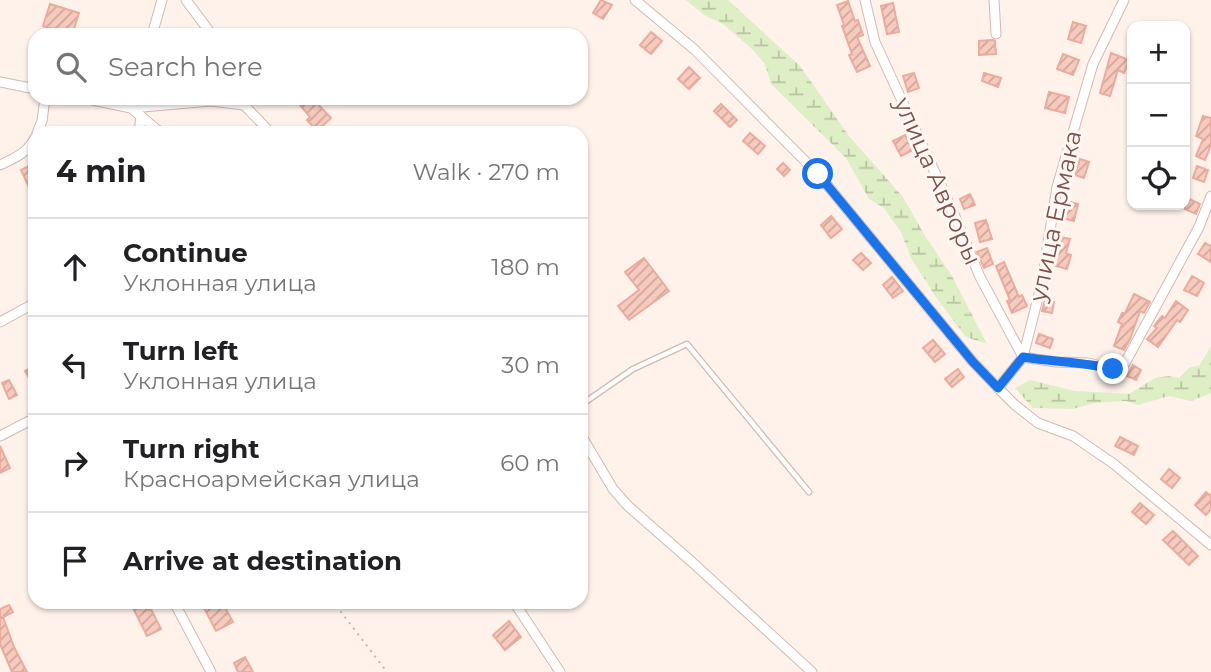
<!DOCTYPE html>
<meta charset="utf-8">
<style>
body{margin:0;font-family:Montserrat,sans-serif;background:#f6f6f6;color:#202124}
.controls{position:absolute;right:21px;top:21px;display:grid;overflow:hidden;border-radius:14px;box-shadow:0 2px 5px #0004}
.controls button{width:63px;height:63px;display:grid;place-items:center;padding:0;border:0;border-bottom:2px solid #e0e0e0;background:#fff;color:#202124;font:35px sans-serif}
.stop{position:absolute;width:21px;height:21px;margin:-16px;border:5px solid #1a73e8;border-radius:50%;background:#fff}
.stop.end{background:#1a73e8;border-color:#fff;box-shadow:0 2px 7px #0008}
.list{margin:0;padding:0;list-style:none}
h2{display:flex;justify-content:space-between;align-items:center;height:91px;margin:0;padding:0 28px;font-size:30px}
h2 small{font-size:23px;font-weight:400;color:#757577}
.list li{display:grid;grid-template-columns:46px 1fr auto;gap:21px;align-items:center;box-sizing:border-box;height:98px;padding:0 28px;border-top:2px solid #e0e0e0}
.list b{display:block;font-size:26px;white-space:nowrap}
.list p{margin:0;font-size:23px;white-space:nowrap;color:#757577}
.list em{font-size:23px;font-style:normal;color:#757577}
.icon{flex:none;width:38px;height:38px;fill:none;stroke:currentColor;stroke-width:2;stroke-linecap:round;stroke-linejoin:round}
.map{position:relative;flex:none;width:1211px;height:672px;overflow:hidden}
.search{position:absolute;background:#fff;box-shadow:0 2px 5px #0004;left:28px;top:28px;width:560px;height:77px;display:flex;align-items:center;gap:18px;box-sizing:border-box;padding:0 24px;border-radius:21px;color:#757577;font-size:26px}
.panel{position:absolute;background:#fff;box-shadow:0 2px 5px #0004;left:28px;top:126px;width:560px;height:483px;border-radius:21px}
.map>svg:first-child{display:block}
.wetland{fill:url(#wetland-marsh)}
.building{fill:url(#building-hatch);stroke:#ebab9d;stroke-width:2}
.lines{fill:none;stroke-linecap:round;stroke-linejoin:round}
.lane-casing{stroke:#d5b9b0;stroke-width:7}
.street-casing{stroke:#d5b9b0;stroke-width:11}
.path{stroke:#ddaca0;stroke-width:2;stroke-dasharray:2 5;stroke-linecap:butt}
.lane{stroke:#fff;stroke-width:4.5}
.street{stroke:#fff;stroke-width:9}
.route{stroke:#1a73e8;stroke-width:9}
.labels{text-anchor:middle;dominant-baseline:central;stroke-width:6;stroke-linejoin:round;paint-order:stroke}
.street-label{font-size:24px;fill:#7d5149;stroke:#fff7f2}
</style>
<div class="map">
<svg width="1211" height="672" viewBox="0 0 1211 672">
<defs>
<pattern id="wetland-marsh" width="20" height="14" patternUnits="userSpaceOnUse" patternTransform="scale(1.75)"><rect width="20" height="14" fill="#deeec5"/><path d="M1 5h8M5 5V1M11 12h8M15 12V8" fill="none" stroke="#b9c3a2"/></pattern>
<pattern id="building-hatch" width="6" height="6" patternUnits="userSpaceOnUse" patternTransform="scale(1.75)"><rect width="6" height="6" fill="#f7cabe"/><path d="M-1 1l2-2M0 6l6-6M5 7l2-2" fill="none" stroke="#cda69c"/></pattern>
</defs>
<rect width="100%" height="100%" fill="#fef2ea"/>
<g class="wetland">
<path d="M 686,0 L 728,0 L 800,66 L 849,136 L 903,197 L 925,236 L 952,276 L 987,344 L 966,337 L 936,297 L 911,258 L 901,232 L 884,208 L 869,199 L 846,158 L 771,84 L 765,64 L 753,50 L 723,24 L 704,15 Z"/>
<path d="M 1211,346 L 1211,393 L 1191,401 L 1169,396 L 1138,405 L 1126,401 L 1094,403 L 1073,409 L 1033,408 L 1015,388 L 1030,380 L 1075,391 L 1129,394 L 1155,378 L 1169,376 L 1179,378 L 1190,367 L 1199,366 Z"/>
</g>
<g class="building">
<path d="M 601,0 L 612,5 L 603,19 L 593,13 Z"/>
<path d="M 848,1 L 855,21 L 858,20 L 863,35 L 857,37 L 870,66 L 857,72 L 849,55 L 852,54 L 842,26 L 844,25 L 837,5 Z"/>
<path d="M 893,3 L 899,32 L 887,34 L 881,6 Z"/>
<path d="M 50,4 L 79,13 L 72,35 L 43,26 Z"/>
<path d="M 1073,22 L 1086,26 L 1081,43 L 1068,39 Z"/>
<path d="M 651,32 L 662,41 L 651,54 L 640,45 Z"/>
<path d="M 993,40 L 995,41 L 996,54 L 979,55 L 979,41 Z"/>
<path d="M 1111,53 L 1129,60 L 1124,73 L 1118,70 L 1110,96 L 1100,93 Z"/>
<path d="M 1063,54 L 1079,60 L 1073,75 L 1057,69 Z"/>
<path d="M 689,67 L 700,78 L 689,89 L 678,79 Z"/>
<path d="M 914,73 L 919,88 L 908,92 L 903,76 Z"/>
<path d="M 984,73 L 1001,78 L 998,87 L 982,81 Z"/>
<path d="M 1049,92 L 1069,97 L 1065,113 L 1045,108 Z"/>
<path d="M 294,98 L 312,98 L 331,118 L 317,131 L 307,120 L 310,117 Z"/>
<path d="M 721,104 L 737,120 L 730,127 L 714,111 Z"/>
<path d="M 1203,116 L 1211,118 L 1211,145 L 1205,160 L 1196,156 L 1203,139 L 1196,136 Z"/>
<path d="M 750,133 L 765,146 L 758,154 L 743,141 Z"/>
<path d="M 905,135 L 913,150 L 901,156 L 893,141 Z"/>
<path d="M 1080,159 L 1089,162 L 1084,178 L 1075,175 Z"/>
<path d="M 35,163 L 35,200 L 21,170 Z"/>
<path d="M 783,163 L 790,170 L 784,176 L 777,169 Z"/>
<path d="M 1197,166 L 1208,170 L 1204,182 L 1193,178 Z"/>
<path d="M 970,194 L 975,205 L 964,209 L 960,199 Z"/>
<path d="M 1185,197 L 1200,204 L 1196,214 L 1185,209 Z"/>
<path d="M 1066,201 L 1078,204 L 1074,221 L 1062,218 Z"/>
<path d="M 831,216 L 842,229 L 831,238 L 821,225 Z"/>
<path d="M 986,220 L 992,239 L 980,242 L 975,223 Z"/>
<path d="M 1056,236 L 1070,239 L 1066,253 L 1071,255 L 1067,269 L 1053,265 L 1059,248 L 1054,247 Z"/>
<path d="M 1205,243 L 1211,246 L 1211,262 L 1198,254 Z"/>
<path d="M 987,248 L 993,264 L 984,268 L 977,252 Z"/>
<path d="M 861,253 L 871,263 L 863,270 L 853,260 Z"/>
<path d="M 644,258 L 669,291 L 629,320 L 618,306 L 639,290 L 625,272 Z"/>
<path d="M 1004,262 L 1019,297 L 1022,295 L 1027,306 L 1012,313 L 1007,301 L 1010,300 L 996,266 Z"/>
<path d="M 1192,276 L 1204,283 L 1197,296 L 1184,290 Z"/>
<path d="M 892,277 L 903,291 L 893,298 L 883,285 Z"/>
<path d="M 1134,294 L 1150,302 L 1144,313 L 1140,311 L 1130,339 L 1124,350 L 1114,346 L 1122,324 L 1118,322 L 1122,313 L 1125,313 Z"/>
<path d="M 1045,300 L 1054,302 L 1052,313 L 1042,311 Z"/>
<path d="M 1176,301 L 1188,310 L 1180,322 L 1177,320 L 1158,347 L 1147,339 L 1157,328 L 1154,326 L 1162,316 L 1165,318 Z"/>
<path d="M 1039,334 L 1053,339 L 1050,348 L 1036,343 Z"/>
<path d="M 933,340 L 945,354 L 935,362 L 923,348 Z"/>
<path d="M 35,365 L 35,388 L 25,371 Z"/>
<path d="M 1133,365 L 1141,370 L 1136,380 L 1127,376 Z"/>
<path d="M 958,369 L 964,377 L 952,387 L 945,379 Z"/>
<path d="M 9,380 L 17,395 L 9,399 L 2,383 Z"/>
<path d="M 1120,437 L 1138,446 L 1134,455 L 1115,446 Z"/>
<path d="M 0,446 L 10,468 L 0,473 Z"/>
<path d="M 1169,469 L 1180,478 L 1172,488 L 1161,479 Z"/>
<path d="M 1206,492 L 1211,496 L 1211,509 L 1206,515 L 1195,505 Z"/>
<path d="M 1140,503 L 1154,515 L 1146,524 L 1132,512 Z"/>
<path d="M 1173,531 L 1198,556 L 1189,565 L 1163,540 Z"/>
<path d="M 130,602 L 144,602 L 149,610 L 151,609 L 161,629 L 147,636 Z"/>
<path d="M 215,602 L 222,602 L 233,622 L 216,631 L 204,608 Z"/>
<path d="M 9,605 L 13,612 L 3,617 L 14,647 L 27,672 L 12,672 L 0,644 L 0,609 Z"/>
<path d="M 509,621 L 521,637 L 505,650 L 493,635 Z"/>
<path d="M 245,657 L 253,672 L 238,672 L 234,663 Z"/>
</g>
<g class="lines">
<defs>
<path id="lane" d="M 581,405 L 633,369 L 687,344 L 809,492"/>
<g id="street">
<path d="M 186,0 L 212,35"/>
<path d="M 635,0 L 695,50 L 818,174 L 973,362 L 998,388"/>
<path d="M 865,0 L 875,42 L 954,214 L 980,277 L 1023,357"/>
<path d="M 994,0 L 996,34"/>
<path d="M 1124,0 L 1093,64 L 1057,187 L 1041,286 L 1023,357 L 998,388 L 1015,405 L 1038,423 L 1073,436 L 1114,464 L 1211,545"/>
<path d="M 152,35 L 162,0"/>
<path d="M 0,82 L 35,89"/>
<path d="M 83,98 L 131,108 L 161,133"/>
<path d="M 244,105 L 271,133"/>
<path d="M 131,108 L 211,101 L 244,105 L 242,98"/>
<path d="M 37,133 L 42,121 L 45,98"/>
<path d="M 139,133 L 141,116"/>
<path d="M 0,165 C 15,158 27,153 35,138"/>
<path d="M 0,322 L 35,303"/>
<path d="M 1023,357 L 1056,362 L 1088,363 L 1113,369 L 1125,363 L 1199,227 L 1211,196"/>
<path d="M 581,435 L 613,489 L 628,506 L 692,562 L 812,672"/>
<path d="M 0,436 L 35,418"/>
<path d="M 174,602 L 211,672"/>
<path d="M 514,602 L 560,672"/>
</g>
</defs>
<use href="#lane" class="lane-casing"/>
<use href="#street" class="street-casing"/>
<path class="path" d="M 330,602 L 341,612 L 387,672"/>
<use href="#lane" class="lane"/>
<use href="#street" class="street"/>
</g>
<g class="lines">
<path class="route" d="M 818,174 L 973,362 L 998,388 L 1023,357 C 1053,362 1084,362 1113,369"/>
</g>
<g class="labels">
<g class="street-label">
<text transform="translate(938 181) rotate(66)">улица Авроры</text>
<text transform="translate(1055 216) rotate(-78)">улица Ермака</text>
</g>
</g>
</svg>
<div class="controls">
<button>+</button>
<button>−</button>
<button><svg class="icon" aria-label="locate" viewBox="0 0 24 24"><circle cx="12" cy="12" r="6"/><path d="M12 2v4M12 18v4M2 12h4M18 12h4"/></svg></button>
</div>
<div class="stop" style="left:818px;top:174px"></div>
<div class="stop end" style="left:1113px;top:369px"></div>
<div class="search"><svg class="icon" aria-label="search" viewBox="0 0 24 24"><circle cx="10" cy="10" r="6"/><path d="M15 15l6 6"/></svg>Search here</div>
<section class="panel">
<h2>4 min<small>Walk · 270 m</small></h2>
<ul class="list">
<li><svg class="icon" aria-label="ahead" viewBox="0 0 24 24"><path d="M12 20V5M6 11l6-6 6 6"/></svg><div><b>Continue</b><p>Уклонная улица</p></div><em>180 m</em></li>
<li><svg class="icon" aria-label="left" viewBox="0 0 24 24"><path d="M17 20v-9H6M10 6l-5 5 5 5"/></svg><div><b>Turn left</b><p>Уклонная улица</p></div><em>30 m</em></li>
<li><svg class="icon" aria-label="right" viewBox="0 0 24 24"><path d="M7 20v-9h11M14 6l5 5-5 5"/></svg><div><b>Turn right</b><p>Красноармейская улица</p></div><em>60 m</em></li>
<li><svg class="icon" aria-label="arrive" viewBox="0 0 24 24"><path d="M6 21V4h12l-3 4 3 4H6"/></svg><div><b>Arrive at destination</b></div></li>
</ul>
</section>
</div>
